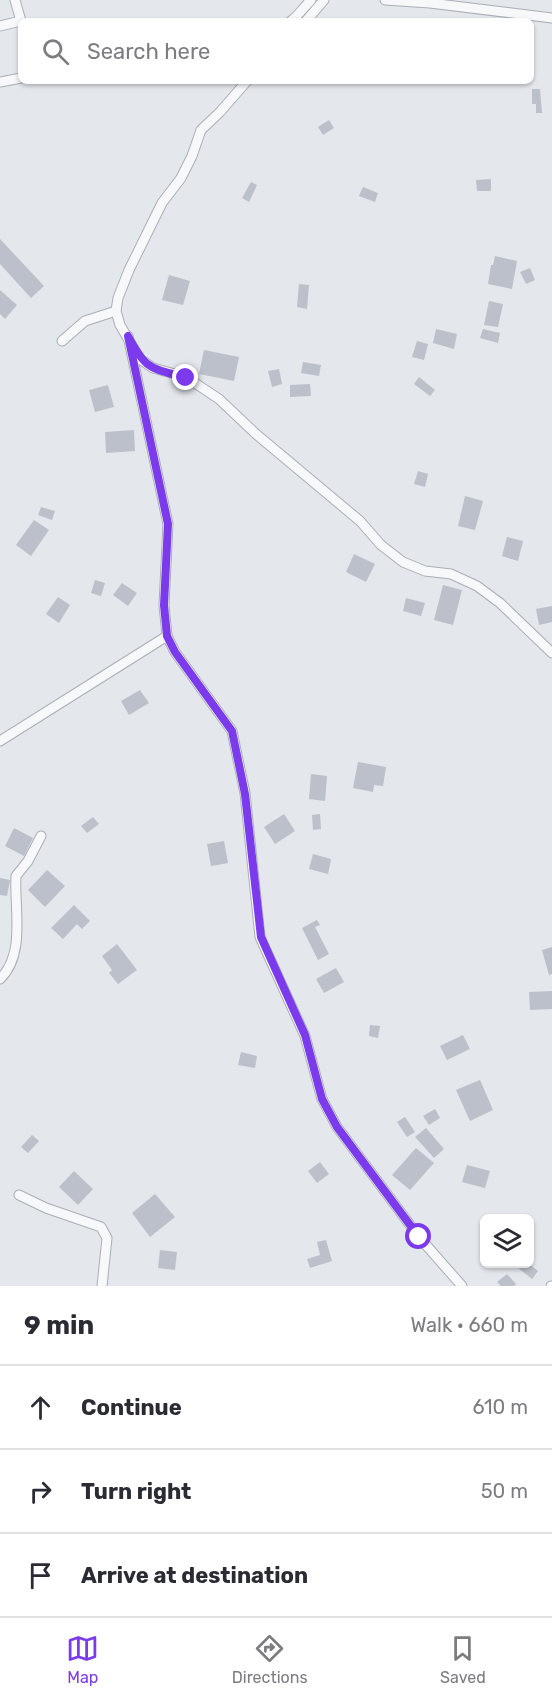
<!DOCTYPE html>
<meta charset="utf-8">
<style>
body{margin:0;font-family:Rubik,sans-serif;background:#f2f2f3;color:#2b2b33}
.controls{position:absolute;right:18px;bottom:18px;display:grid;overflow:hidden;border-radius:9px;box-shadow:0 2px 4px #0004}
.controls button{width:54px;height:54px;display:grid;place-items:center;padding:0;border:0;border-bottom:2px solid #e1e1e2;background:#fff;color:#2b2b33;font:30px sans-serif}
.stop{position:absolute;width:18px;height:18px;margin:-14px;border:4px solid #7c3aed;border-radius:50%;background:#fff}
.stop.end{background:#7c3aed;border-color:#fff;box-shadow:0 2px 6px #0008}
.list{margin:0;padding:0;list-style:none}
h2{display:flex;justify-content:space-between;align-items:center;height:78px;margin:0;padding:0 24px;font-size:26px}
h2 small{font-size:20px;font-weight:400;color:#7c7c81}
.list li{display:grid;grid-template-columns:39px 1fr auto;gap:18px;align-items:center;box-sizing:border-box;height:84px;padding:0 24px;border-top:2px solid #e1e1e2}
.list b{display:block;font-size:22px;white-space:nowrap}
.list em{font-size:20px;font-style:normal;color:#7c7c81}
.icon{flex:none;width:33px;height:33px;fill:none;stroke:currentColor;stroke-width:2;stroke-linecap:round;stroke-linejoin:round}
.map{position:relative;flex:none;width:552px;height:1286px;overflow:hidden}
.search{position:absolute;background:#fff;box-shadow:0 2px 4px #0004;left:18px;right:18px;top:18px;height:66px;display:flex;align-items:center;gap:15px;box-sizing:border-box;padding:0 21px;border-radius:9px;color:#7c7c81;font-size:22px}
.sheet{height:330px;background:#fff}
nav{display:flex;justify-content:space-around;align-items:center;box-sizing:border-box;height:84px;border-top:2px solid #e1e1e2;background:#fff;font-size:16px;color:#7c7c81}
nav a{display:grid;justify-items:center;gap:3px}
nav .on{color:#7c3aed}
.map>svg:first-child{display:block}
.building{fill:#bbc0ca}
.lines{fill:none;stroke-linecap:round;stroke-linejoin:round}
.street-casing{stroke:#a9aeb7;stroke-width:11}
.street{stroke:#f7f8fa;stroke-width:9}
.route{stroke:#7c3aed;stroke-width:8}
</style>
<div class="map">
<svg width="552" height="1286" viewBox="0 0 552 1286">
<rect width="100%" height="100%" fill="#e4e7ec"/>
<g class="building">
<path d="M 532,89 L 540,89 L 542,113 L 536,113 L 536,104 L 532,104 Z"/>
<path d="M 329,120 L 334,128 L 323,135 L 318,127 Z"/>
<path d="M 491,179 L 491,191 L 477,191 L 476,180 Z"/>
<path d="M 251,182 L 257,185 L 249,202 L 242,198 Z"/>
<path d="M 363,187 L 378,193 L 375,202 L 359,196 Z"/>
<path d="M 0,239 L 44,286 L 31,298 L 0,264 Z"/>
<path d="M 495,256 L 517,261 L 512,289 L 488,284 L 491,265 L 493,265 Z"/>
<path d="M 530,268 L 535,280 L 526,284 L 520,272 Z"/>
<path d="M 169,275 L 190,281 L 183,305 L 162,300 Z"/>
<path d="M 299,284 L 309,285 L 307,309 L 297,307 Z"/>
<path d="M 0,290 L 17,305 L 5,319 L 0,314 Z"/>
<path d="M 489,301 L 503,304 L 498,327 L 484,325 Z"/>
<path d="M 436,329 L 457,334 L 454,349 L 433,343 Z"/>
<path d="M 483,329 L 500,333 L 498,343 L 480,338 Z"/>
<path d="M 417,341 L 428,344 L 424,360 L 412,357 Z"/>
<path d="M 204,350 L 239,357 L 234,381 L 199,374 Z"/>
<path d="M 303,362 L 321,365 L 319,376 L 301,373 Z"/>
<path d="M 279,369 L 282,384 L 272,387 L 268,371 Z"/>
<path d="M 419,377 L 435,390 L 430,396 L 414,384 Z"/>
<path d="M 310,384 L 311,396 L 290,397 L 290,385 Z"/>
<path d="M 108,385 L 114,407 L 95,412 L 89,390 Z"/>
<path d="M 134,430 L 135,451 L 106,453 L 105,432 Z"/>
<path d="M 418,471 L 428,474 L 425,487 L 414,484 Z"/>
<path d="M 465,496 L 483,501 L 475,530 L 458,526 Z"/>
<path d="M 41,507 L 55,511 L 52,520 L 38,515 Z"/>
<path d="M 34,520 L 49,530 L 31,556 L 16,545 Z"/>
<path d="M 507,537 L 523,541 L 518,561 L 502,556 Z"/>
<path d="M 354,554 L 375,564 L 366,582 L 346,572 Z"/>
<path d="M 95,580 L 105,583 L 101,596 L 91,593 Z"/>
<path d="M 122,583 L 137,593 L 128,606 L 113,595 Z"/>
<path d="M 443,585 L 462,590 L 453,625 L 434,620 Z"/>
<path d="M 58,597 L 70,605 L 59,623 L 46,614 Z"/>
<path d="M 406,598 L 425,603 L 421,616 L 403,611 Z"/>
<path d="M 552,606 L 552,622 L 539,625 L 536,609 Z"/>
<path d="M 140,690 L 149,703 L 129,715 L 121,701 Z"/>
<path d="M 358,762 L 386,767 L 383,786 L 374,785 L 373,792 L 353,788 Z"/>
<path d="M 311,774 L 327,776 L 325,801 L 309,799 Z"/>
<path d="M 284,814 L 295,831 L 275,844 L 264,827 Z"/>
<path d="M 320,814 L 321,829 L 313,830 L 312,815 Z"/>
<path d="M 93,817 L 99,824 L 87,833 L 81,826 Z"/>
<path d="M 14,828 L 33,838 L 24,856 L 5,846 Z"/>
<path d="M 224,841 L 228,863 L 211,866 L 207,844 Z"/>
<path d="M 313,854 L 331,859 L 328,874 L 309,869 Z"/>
<path d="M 47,870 L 65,886 L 45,907 L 28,890 Z"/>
<path d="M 0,878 L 10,880 L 7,896 L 0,895 Z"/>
<path d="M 74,905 L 90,921 L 82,929 L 77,924 L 63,939 L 51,928 Z"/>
<path d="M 317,920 L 320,925 L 315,927 L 329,954 L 318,960 L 302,928 Z"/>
<path d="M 117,944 L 137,970 L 118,984 L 109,973 L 112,970 L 102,956 Z"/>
<path d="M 552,947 L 552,974 L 549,975 L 542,950 Z"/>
<path d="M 336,968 L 344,982 L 324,993 L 316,979 Z"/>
<path d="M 552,991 L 552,1009 L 530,1010 L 529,992 Z"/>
<path d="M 370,1025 L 380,1026 L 378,1038 L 369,1036 Z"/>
<path d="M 463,1035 L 470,1049 L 447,1060 L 440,1046 Z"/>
<path d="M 241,1052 L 257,1056 L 255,1068 L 238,1065 Z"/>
<path d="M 480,1080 L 493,1110 L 470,1121 L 456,1090 Z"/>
<path d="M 435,1109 L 440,1118 L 429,1125 L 423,1116 Z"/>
<path d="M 405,1117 L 415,1132 L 407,1137 L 397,1122 Z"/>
<path d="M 426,1128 L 444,1149 L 434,1158 L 415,1137 Z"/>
<path d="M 32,1135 L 39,1141 L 28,1153 L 21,1147 Z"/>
<path d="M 416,1148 L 434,1163 L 410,1190 L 392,1175 Z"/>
<path d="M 320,1162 L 329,1174 L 317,1183 L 308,1171 Z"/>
<path d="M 467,1165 L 490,1171 L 485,1188 L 462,1182 Z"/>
<path d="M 74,1171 L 93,1189 L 78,1205 L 59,1187 Z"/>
<path d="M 155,1194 L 175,1217 L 150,1237 L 132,1213 Z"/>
<path d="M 326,1240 L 332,1261 L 310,1268 L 307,1259 L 320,1255 L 317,1242 Z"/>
<path d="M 160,1250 L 177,1252 L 175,1270 L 158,1268 Z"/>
<path d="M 513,1264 L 529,1264 L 538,1271 L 532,1279 Z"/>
<path d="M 507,1274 L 516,1284 L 514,1286 L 501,1286 L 497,1282 Z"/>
</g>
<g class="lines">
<defs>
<g id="street">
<path d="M 15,0 L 21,21"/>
<path d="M 385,0 L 430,3 L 552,18"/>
<path d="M 291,21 C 299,15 304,7 311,0"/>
<path d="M 306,21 L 324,0"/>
<path d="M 0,26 L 21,21"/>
<path d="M 247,81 L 220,112 L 201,130 L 192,156 L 181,178 L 162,203 L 129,270 L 118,298 L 116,311 L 120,325 L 140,359 L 153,368 L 186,377 L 219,399 L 256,434 L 360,521 L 381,545 L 403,562 L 425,571 L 451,574 L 477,586 L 500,603 L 552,653"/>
<path d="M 0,82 L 21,78"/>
<path d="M 128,336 L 168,524 L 164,605 L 167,636 L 175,652 L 232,731 L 245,793 L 260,937 L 305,1036 L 322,1099 L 337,1127 L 419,1237 L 462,1286"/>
<path d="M 62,341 L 85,321 L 116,311"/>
<path d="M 0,741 L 167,636"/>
<path d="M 0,979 C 26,954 14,908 16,876 L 28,861 L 41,836"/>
<path d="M 19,1195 L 46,1208 L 101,1227 L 107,1238 L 102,1286"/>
<path d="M 551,1286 L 552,1286"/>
</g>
</defs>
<use href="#street" class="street-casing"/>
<use href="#street" class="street"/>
</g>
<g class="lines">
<path class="route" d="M 186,378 C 149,367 146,370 128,336 L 168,524 L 164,605 L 167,636 L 175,652 L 232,731 L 245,794 L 261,937 L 305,1035 L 322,1099 L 337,1127 L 419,1237"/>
</g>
</svg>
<div class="controls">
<button><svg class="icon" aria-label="layers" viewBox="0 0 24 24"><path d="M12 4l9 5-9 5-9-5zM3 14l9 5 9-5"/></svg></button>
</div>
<div class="stop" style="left:419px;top:1237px"></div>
<div class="stop end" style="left:186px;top:378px"></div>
<div class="search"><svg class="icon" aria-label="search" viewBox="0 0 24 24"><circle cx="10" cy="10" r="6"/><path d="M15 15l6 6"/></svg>Search here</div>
</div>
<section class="sheet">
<h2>9 min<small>Walk · 660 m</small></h2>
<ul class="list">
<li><svg class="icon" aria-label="ahead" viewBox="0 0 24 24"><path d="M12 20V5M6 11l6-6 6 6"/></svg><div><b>Continue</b></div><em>610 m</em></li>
<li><svg class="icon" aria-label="right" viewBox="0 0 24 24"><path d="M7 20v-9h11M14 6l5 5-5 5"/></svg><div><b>Turn right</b></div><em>50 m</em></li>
<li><svg class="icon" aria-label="arrive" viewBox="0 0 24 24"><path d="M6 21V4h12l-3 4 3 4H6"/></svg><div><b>Arrive at destination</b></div></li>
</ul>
</section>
<nav>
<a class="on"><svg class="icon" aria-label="map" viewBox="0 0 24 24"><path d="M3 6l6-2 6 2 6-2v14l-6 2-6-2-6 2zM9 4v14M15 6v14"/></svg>Map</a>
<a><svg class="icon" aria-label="directions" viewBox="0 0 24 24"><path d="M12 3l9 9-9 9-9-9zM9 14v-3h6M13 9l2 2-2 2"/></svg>Directions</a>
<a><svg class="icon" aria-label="saved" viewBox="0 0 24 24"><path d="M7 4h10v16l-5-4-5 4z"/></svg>Saved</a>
</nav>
